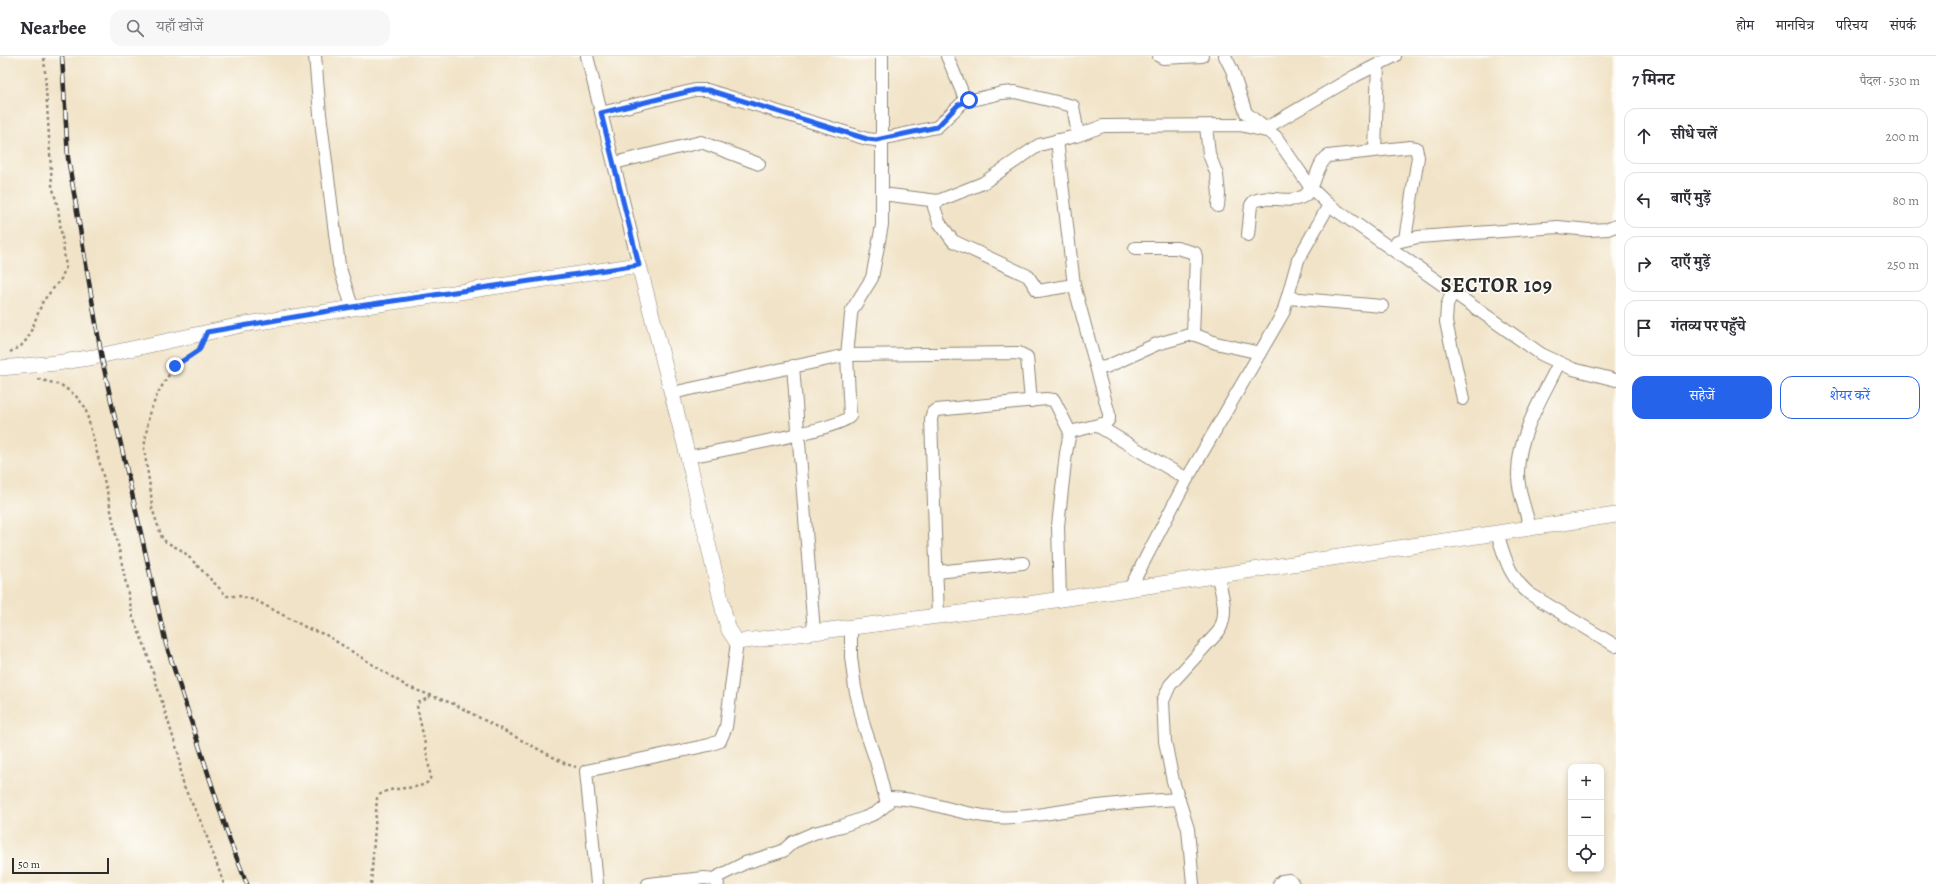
<!DOCTYPE html>
<html lang="hi">
<meta charset="utf-8">
<style>
body{margin:0;font-family:Alegreya,"Noto Serif Devanagari",serif;background:#f7f7f7;color:#2b2b33}
.controls{position:absolute;right:12px;bottom:12px;display:grid;overflow:hidden;border-radius:8px;box-shadow:0 2px 6px #0003}
.controls button{width:36px;height:36px;display:grid;place-items:center;padding:0;border:0;border-bottom:1px solid #e1e1e2;background:#fff;color:#2b2b33;font:20px sans-serif}
.scale{position:absolute;left:12px;bottom:10px;width:97px;box-sizing:border-box;padding-left:4px;border:2px solid #2b2b2b;border-top:0;font-size:11px;line-height:14px;white-space:nowrap;color:#2b2b2b;-webkit-text-stroke:3px #fdfcf7;paint-order:stroke}
.stop{position:absolute;width:12px;height:12px;margin:-9px;border:3px solid #2563eb;border-radius:50%;background:#fff}
.stop.end{background:#2563eb;border-color:#fff;box-shadow:0 1px 4px #0008}
.list{margin:0;padding:0;list-style:none}
h2{display:flex;justify-content:space-between;align-items:center;height:52px;margin:0;padding:0 16px;font-size:17px}
h2 small{font-size:13px;font-weight:400;color:#7c7c81}
.list li{display:grid;grid-template-columns:26px 1fr auto;gap:12px;align-items:center;box-sizing:border-box;height:56px;margin:0 8px 8px;padding:0 8px;border:1px solid #e1e1e2;border-radius:12px}
.list b{display:block;font-size:15px;white-space:nowrap}
.list em{font-size:13px;font-style:normal;color:#7c7c81}
.actions{display:flex;gap:8px;padding:12px 16px}
.actions a{flex:1;padding:9px 0;border:1px solid #2563eb;border-radius:12px;text-align:center;font-size:14px;color:#2563eb}
.actions .main{background:#2563eb;color:#fff}
.icon{flex:none;width:22px;height:22px;fill:none;stroke:currentColor;stroke-width:2;stroke-linecap:round;stroke-linejoin:round}
.map{position:relative;flex:none;width:1616px;height:828px;overflow:hidden}
header{display:flex;align-items:center;gap:24px;box-sizing:border-box;height:56px;padding:0 20px;background:#fff;border-bottom:1px solid #e1e1e2}
header strong{font-size:19px}
nav{display:flex;gap:22px;margin-inline-start:auto;font-size:14px}
.search{width:280px;height:36px;background:#f7f7f7;display:flex;align-items:center;gap:10px;box-sizing:border-box;padding:0 14px;border-radius:12px;color:#7c7c81;font-size:15px}
main{display:flex}
aside{flex:1;background:#fff}
.map>svg:first-child{display:block}
.lines{fill:none;stroke-linecap:round;stroke-linejoin:round}
.minor-casing{stroke:#8e8779;stroke-width:14}
.tertiary-casing{stroke:#8e8779;stroke-width:16}
.path{stroke:#8e8779;stroke-width:2.5;stroke-dasharray:3 3;stroke-linecap:butt}
.minor{stroke:#fff;stroke-width:12}
.tertiary{stroke:#fff;stroke-width:15}
.rail-casing{stroke:#2b2b2b;stroke-width:4.5}
.rail{stroke:#fdfcf7;stroke-width:3;stroke-dasharray:9;stroke-linecap:butt}
.route{stroke:#2563eb;stroke-width:5}
.labels{text-anchor:middle;dominant-baseline:central;stroke-width:3.5;stroke-linejoin:round;paint-order:stroke}
.district-label{font-size:20px;font-weight:bold;letter-spacing:1px;fill:#2b2b2b;stroke:#fdfcf7}
</style>
<header>
<strong>Nearbee</strong>
<div class="search"><svg class="icon" aria-label="search" viewBox="0 0 24 24"><circle cx="10" cy="10" r="6"/><path d="M15 15l6 6"/></svg>यहाँ खोजें</div>
<nav><a>होम</a><a>मानचित्र</a><a>परिचय</a><a>संपर्क</a></nav>
</header>
<main>
<div class="map">
<svg width="1616" height="828" viewBox="0 0 1616 828">
<rect width="100%" height="100%" fill="#fdfcf7"/>
<filter id="ink" filterUnits="userSpaceOnUse"><feTurbulence type="fractalNoise" baseFrequency=".025" numOctaves="2"/><feDisplacementMap in="SourceGraphic" scale="8" xChannelSelector="R" yChannelSelector="G"/><feConvolveMatrix kernelMatrix="1 2 1 2 8 2 1 2 1" color-interpolation-filters="sRGB"/></filter>
<filter id="wash" filterUnits="userSpaceOnUse"><feTurbulence type="fractalNoise" baseFrequency=".012" numOctaves="4" result="noise"/><feDisplacementMap in="SourceGraphic" scale="16" xChannelSelector="R" yChannelSelector="G"/><feGaussianBlur stdDeviation="0.9" result="paint"/><feColorMatrix in="noise" values="0 0 0 0 0 0 0 0 0 0 0 0 0 0 0 0 0 1.4 0 .05"/><feComposite in="paint" operator="in"/></filter>
<g filter="url(#wash)">
<rect width="100%" height="100%" fill="#f1e3c7"/>
</g>
<g filter="url(#ink)">
<g class="lines">
<defs>
<g id="minor">
<path d="M 315,0 L 320,58 L 339,209 L 352,251"/>
<path d="M 587,0 L 639,209"/>
<path d="M 947,0 L 966,45"/>
<path d="M 1159,0 L 1163,2 L 1202,0"/>
<path d="M 1225,0 L 1232,14 L 1246,57 L 1276,81 L 1311,132 L 1329,149 L 1541,298 L 1573,313 L 1616,324"/>
<path d="M 601,57 L 695,34 L 707,34 L 867,83 L 876,84 L 937,71 L 963,46 L 1002,37 L 1015,36 L 1073,50 L 1078,79"/>
<path d="M 1206,70 L 1209,98 L 1217,119 L 1219,138 L 1218,150"/>
<path d="M 1266,72 L 1355,20 L 1395,0"/>
<path d="M 1057,84 L 1074,229 L 1109,358 L 1109,363 L 1106,367 L 1070,376"/>
<path d="M 1375,94 L 1378,9"/>
<path d="M 614,107 L 701,86 L 759,108"/>
<path d="M 882,138 L 938,145 L 983,127 L 1039,89 L 1076,80 L 1103,70 L 1240,69 L 1266,75"/>
<path d="M 937,145 L 934,151 L 939,166 L 953,185 L 1028,220 L 1038,235 L 1074,229"/>
<path d="M 1248,179 L 1251,149 L 1254,145 C 1269,138 1289,149 1304,140 C 1317,131 1315,109 1328,100 L 1410,91 L 1416,92 L 1418,101 L 1405,183"/>
<path d="M 1397,186 L 1418,181 L 1558,171 L 1589,174 L 1608,173 L 1616,170"/>
<path d="M 1135,192 L 1177,192 L 1195,197 L 1196,201 L 1193,278"/>
<path d="M 1452,236 L 1447,250 L 1446,266 L 1463,343"/>
<path d="M 1288,242 L 1382,250"/>
<path d="M 793,310 L 814,576"/>
<path d="M 1097,312 L 1106,311 L 1157,288 L 1193,278 L 1216,287 L 1260,297"/>
<path d="M 672,337 L 847,299 L 1019,297 L 1027,301 L 1031,345"/>
<path d="M 1098,370 L 1187,423"/>
<path d="M 688,401 C 711,396 842,373 850,360 L 847,299 L 851,259 L 852,254 L 872,222 L 882,169 L 882,0"/>
<path d="M 1530,472 C 1526,454 1517,434 1518,415 C 1519,377 1543,340 1559,307"/>
<path d="M 1497,477 C 1505,502 1509,521 1530,538 L 1616,590"/>
<path d="M 937,516 L 1023,507"/>
<path d="M 1130,532 L 1187,423 L 1283,257 L 1298,204 L 1329,149"/>
<path d="M 938,561 L 931,363 L 933,356 L 937,354 L 1046,343 L 1054,344 L 1070,376 L 1066,397 L 1058,470 L 1060,543"/>
<path d="M 887,742 C 922,741 958,759 994,761 C 1021,763 1049,757 1076,753 C 1110,748 1144,745 1179,743"/>
<path d="M 713,823 L 745,807 L 783,795 L 793,786 L 814,777 L 842,770 L 864,762 L 876,757 L 887,748 L 876,705 L 864,670 L 855,632 L 851,601 L 851,571"/>
<path d="M 597,828 L 586,715 L 709,689 L 720,685 L 726,671 L 737,586"/>
<path d="M 648,828 L 704,822 L 713,823 L 718,828"/>
<path d="M 1193,828 L 1188,773 L 1173,725 L 1165,685 L 1163,645 L 1170,629 L 1219,575 C 1229,556 1222,538 1217,519"/>
<path d="M 1279,828 L 1282,825 L 1289,824 L 1293,828"/>
</g>
<path id="tertiary" d="M 0,312 L 57,307 L 94,301 L 246,268 L 639,209 L 688,401 L 725,561 L 729,574 L 737,586 L 1015,550 L 1616,459"/>
</defs>
<use href="#minor" class="minor-casing"/>
<use href="#tertiary" class="tertiary-casing"/>
<g class="path">
<path d="M 201,292 L 173,312 L 159,335 L 149,358 L 144,393 L 151,437 L 152,452 L 162,482 L 166,486 L 183,495 L 227,540 L 239,540 L 255,544 L 309,573 L 326,579 L 408,631 L 454,648 L 566,708 L 576,711"/>
<path d="M 10,296 L 21,290 L 28,282 L 43,245 L 61,223 L 66,211 L 58,152 L 52,129 L 44,0"/>
<path d="M 38,323 L 61,329 L 75,339 L 85,351 L 107,435 L 133,562 L 144,588 L 173,681 L 179,699 L 182,727 L 203,770 L 224,828"/>
<path d="M 371,828 L 377,742 C 385,727 424,737 430,723 C 432,718 419,660 417,650 L 418,647 L 430,641"/>
</g>
<use href="#minor" class="minor"/>
<use href="#tertiary" class="tertiary"/>
<defs>
<path id="rail" d="M 62,0 L 68,102 L 102,303 L 112,349 L 166,588 L 230,785 L 247,828"/>
</defs>
<use href="#rail" class="rail-casing"/>
<use href="#rail" class="rail"/>
</g>
</g>
<g class="lines" filter="url(#ink)">
<path class="route" d="M 175,310 L 199,294 L 207,276 L 352,251 L 639,209 L 601,57 L 695,34 L 708,34 L 867,83 L 876,84 L 937,71 L 958,49 L 969,44"/>
</g>
<g class="labels">
<g class="district-label">
<text x="1497" y="229">SECTOR 109</text>
</g>
</g>
</svg>
<div class="controls">
<button>+</button>
<button>−</button>
<button><svg class="icon" aria-label="locate" viewBox="0 0 24 24"><circle cx="12" cy="12" r="6"/><path d="M12 2v4M12 18v4M2 12h4M18 12h4"/></svg></button>
</div>
<div class="scale">50 m</div>
<div class="stop" style="left:969px;top:44px"></div>
<div class="stop end" style="left:175px;top:310px"></div>
</div>
<aside>
<h2>7 मिनट<small>पैदल · 530 m</small></h2>
<ul class="list">
<li><svg class="icon" aria-label="ahead" viewBox="0 0 24 24"><path d="M12 20V5M6 11l6-6 6 6"/></svg><div><b>सीधे चलें</b></div><em>200 m</em></li>
<li><svg class="icon" aria-label="left" viewBox="0 0 24 24"><path d="M17 20v-9H6M10 6l-5 5 5 5"/></svg><div><b>बाएँ मुड़ें</b></div><em>80 m</em></li>
<li><svg class="icon" aria-label="right" viewBox="0 0 24 24"><path d="M7 20v-9h11M14 6l5 5-5 5"/></svg><div><b>दाएँ मुड़ें</b></div><em>250 m</em></li>
<li><svg class="icon" aria-label="arrive" viewBox="0 0 24 24"><path d="M6 21V4h12l-3 4 3 4H6"/></svg><div><b>गंतव्य पर पहुँचे</b></div></li>
</ul>
<div class="actions"><a class="main">सहेजें</a><a>शेयर करें</a></div>
</aside>
</main>
